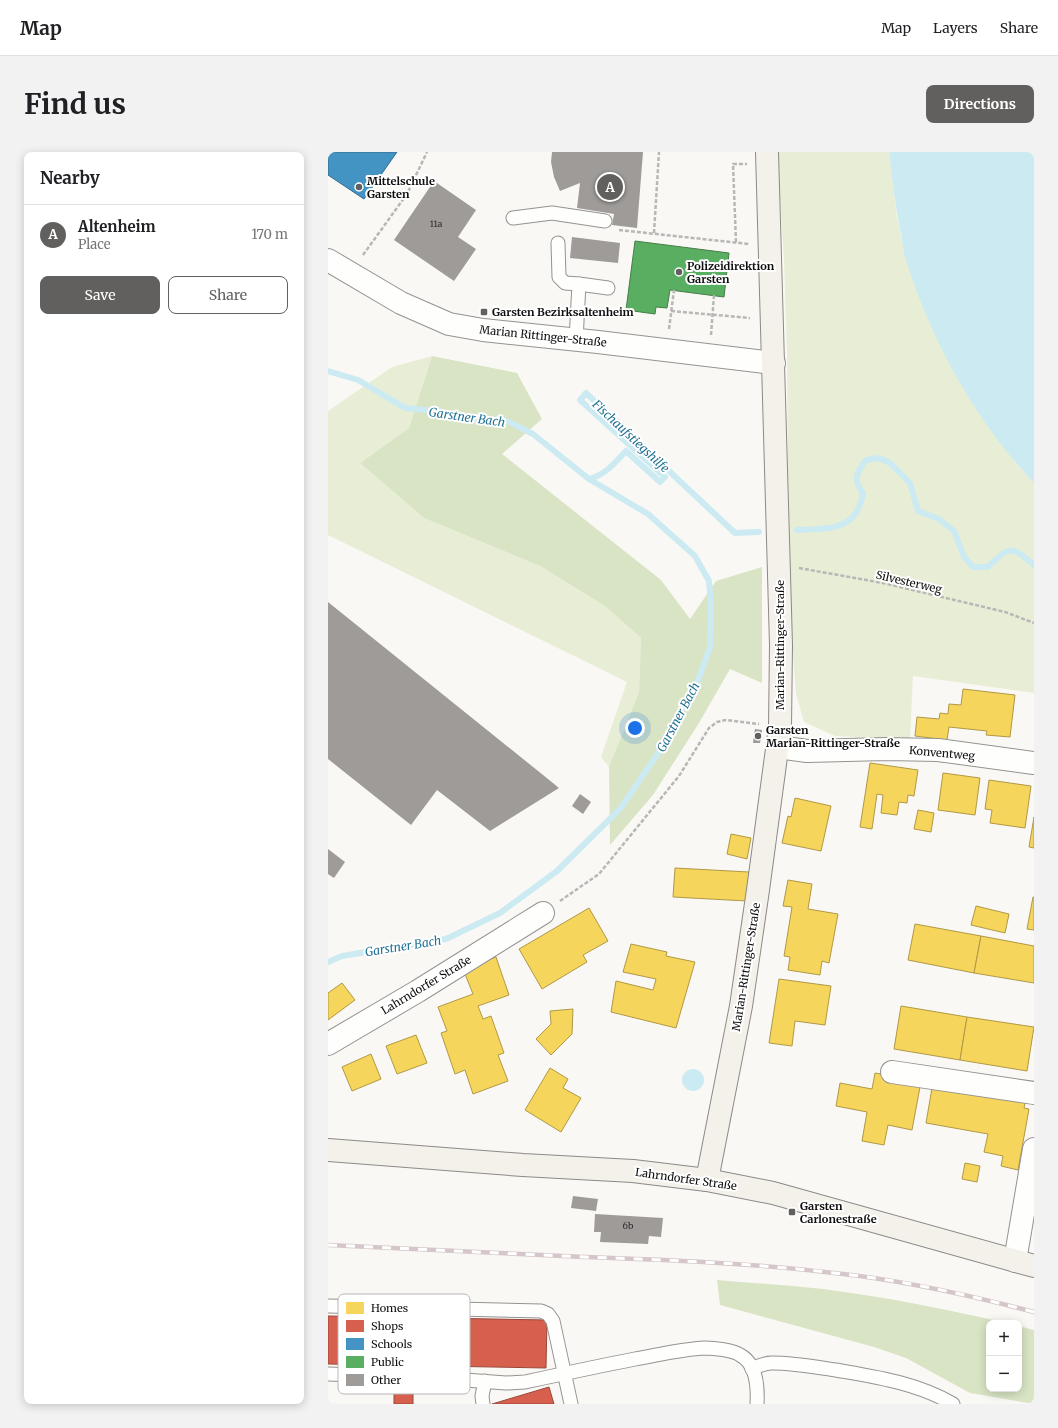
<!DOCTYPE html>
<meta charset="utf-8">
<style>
body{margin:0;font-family:Merriweather,serif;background:#f2f2f2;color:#202124}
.controls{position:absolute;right:12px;bottom:12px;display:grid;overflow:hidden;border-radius:8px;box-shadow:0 2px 10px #0003}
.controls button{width:36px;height:36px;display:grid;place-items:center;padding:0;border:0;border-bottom:1px solid #e0e0e0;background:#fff;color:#202124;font:20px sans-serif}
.you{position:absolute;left:307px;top:576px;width:14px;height:14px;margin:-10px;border:3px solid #fff;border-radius:50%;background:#1a73e8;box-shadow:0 0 0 6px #1a73e833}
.badge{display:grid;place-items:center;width:26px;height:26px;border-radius:50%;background:#61605e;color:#fff;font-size:13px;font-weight:700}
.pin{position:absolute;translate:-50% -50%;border:2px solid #fff;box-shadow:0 1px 4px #0006}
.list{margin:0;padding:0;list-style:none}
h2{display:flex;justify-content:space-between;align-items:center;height:52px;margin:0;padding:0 16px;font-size:17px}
h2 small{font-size:13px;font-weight:400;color:#757577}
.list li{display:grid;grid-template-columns:26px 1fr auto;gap:12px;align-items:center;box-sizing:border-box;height:60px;padding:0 16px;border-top:1px solid #e0e0e0}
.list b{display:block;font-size:15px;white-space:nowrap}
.list p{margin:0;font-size:13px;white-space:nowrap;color:#757577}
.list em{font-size:13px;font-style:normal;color:#757577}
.actions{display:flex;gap:8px;padding:12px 16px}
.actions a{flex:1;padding:9px 0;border:1px solid #61605e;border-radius:8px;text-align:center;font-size:14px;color:#61605e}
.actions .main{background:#61605e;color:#fff}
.map{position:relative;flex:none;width:706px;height:1252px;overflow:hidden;border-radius:8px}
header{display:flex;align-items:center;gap:24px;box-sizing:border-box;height:56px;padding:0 20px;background:#fff;border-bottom:1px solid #e0e0e0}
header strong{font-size:19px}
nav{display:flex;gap:22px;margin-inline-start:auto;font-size:14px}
.intro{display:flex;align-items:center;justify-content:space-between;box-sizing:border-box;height:96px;padding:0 24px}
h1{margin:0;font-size:28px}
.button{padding:10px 18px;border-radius:8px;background:#61605e;color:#fff;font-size:14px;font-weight:700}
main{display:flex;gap:24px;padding:0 24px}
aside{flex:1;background:#fff;border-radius:8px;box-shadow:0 2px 10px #0003}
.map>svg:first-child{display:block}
.green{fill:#e7eed5}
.forest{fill:#d9e4c4}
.water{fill:#cceaf1}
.homes{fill:#f6d55c;stroke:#b09945}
.shops{fill:#d6604d;stroke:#9a473a}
.schools{fill:#4393c3;stroke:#336b8d}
.public{fill:#5aae61;stroke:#437e48}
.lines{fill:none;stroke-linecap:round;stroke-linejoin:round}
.stream{stroke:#cceaf1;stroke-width:6}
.building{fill:#9e9b99}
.lane-casing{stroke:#949392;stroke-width:15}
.street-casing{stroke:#949392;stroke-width:24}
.secondary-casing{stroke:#8b8a88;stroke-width:24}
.path{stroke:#b8b7b7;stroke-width:2.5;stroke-dasharray:4 2;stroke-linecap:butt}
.lane{stroke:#fefefd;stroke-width:13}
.street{stroke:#fefefd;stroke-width:22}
.secondary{stroke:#f4f1eb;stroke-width:22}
.rail-casing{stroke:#d5c7c9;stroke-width:4.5}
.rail{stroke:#fff;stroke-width:3;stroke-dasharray:9;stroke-linecap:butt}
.poi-dot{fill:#61605e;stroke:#fff;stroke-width:1.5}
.labels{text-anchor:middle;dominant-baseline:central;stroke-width:4;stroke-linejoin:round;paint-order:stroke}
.number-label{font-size:9px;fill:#323131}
.poi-label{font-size:11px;font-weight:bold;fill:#0e0e0e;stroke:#fff;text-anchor:start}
.street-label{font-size:11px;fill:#0e0e0e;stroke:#fff}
.water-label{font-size:12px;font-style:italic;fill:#227394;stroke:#fff}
.key{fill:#fff;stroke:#b7b7b7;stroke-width:1}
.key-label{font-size:11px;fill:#0e0e0e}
</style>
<header>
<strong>Map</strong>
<nav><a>Map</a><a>Layers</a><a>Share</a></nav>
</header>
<div class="intro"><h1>Find us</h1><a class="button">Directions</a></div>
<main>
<aside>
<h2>Nearby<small></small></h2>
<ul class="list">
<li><span class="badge">A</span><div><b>Altenheim</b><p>Place</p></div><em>170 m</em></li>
</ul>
<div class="actions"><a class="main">Save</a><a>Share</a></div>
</aside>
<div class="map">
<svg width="706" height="1252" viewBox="0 0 706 1252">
<rect width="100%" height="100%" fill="#faf8f4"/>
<g class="green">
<path d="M 449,0 L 561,0 L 569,65 L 577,104 L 686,309 L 706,331 L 706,541 L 585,524 L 582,588 L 507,584 L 476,570 L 468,542 L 461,450 L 459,200 L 456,108 Z"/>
<path d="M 104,204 L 81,276 L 32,311 L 96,366 L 212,414 L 277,454 L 313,486 L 311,540 L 281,615 L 273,605 L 299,530 L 0,383 L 0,259 L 64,215 Z"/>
</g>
<g class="forest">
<path d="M 104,204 L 189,221 L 214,267 L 174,302 L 333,428 L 362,467 L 388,429 L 434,415 L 434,531 L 402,517 L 371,571 L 325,643 L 282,693 L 281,615 L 311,540 L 313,486 L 277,454 L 212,414 L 96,366 L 32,311 L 81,276 Z"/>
<path d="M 389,1128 C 424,1131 460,1133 495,1137 C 557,1145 618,1157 678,1171 L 661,1171 L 661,1237 L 691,1237 L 691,1174 L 706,1178 L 706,1252 L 642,1241 L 578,1206 L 546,1195 L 392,1153 Z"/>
</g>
<g class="water">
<path d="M 561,0 L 706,0 L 706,331 C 646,267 603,189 577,105 C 575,97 574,87 572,78 C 567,52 564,26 561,0 Z"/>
<circle cx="365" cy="928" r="11"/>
</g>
<g class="homes">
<path d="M 635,537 L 687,543 L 682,585 L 658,583 L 659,579 L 621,575 L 619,588 L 587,584 L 589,565 L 611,567 L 612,561 L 620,562 L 621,552 L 633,553 Z"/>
<path d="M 542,611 L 590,618 L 586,644 L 580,643 L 579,651 L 571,650 L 569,663 L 553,661 L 555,643 L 549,642 L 544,677 L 532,675 Z"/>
<path d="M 615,621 L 652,626 L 647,663 L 610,658 Z"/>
<path d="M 661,628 L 703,634 L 697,676 L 662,671 L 664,658 L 657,657 Z"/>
<path d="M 467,646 L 503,654 L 493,699 L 454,691 L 460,664 L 463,665 Z"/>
<path d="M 590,658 L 606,661 L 603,680 L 586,677 Z"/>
<path d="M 706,665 L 706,696 L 701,695 Z"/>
<path d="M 403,682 L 423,686 L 419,707 L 399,702 Z"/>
<path d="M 347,716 L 421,720 L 419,749 L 345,745 Z"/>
<path d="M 460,728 L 484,732 L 480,757 L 510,762 L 501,811 L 494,809 L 492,823 L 460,818 L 462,805 L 456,804 L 464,755 L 455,754 Z"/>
<path d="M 705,745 L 706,745 L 706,778 L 699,777 Z"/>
<path d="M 648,754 L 681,762 L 677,781 L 643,773 Z"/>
<path d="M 261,756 L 280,789 L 255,803 L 259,810 L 214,837 L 191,797 Z"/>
<path d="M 587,772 L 653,784 L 646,821 L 580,808 Z"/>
<path d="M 653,784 L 706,794 L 706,831 L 646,821 Z"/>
<path d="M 303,792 L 339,800 L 338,804 L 367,810 L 348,876 L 283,860 L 288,829 L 325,838 L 328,827 L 295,820 Z"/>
<path d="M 168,805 L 181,843 L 150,854 L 155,867 L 163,864 L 176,901 L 170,903 L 180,929 L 145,942 L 137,918 L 127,922 L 113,881 L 119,879 L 110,855 L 145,842 L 135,817 Z"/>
<path d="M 451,827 L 503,834 L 497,873 L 467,869 L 464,894 L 441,891 Z"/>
<path d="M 14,831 L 27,848 L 0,868 L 0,841 Z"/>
<path d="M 573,854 L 639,865 L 632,908 L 566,897 Z"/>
<path d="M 245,857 L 244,882 L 223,903 L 208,887 L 223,872 L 222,859 Z"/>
<path d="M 639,865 L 706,875 L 699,919 L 632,908 Z"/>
<path d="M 88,883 L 99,911 L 69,922 L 58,894 Z"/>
<path d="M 43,902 L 53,927 L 24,939 L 14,915 Z"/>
<path d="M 222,916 L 240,927 L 235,936 L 253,946 L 233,980 L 197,958 Z"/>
<path d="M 547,921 L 570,925 L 592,935 L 584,978 L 560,973 L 556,993 L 534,989 L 539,960 L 508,954 L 512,931 L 544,937 Z"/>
<path d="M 605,930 L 698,947 L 696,956 L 701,957 L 690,1018 L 673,1014 L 675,1004 L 656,1000 L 660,982 L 598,971 Z"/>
<path d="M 637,1011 L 652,1014 L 649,1030 L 634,1027 Z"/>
</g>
<g class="shops">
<path d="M 0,1164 L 219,1168 L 218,1216 L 0,1212 Z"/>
<path d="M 221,1235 L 226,1252 L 164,1252 Z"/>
<path d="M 66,1241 L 85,1242 L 85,1252 L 66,1252 Z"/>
</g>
<path class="schools" d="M 0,0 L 69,0 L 36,47 L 0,23 Z"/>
<path class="public" d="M 307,89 L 401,101 L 396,145 L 342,138 L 339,156 L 328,155 L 327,162 L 298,158 Z"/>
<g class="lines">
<g class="stream">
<path d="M 0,219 L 30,228 L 77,256 L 109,259 L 148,268 L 179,269 L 205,282 L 261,327 L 320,362 L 367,404 L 381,429 L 383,452 L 382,495 L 367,537 L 348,566 L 333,597 L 292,657 L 229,719 L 172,761 L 118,787 L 14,804 L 0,810"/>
<path d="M 261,327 C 277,323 287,311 298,299 L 332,330 L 337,325 L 252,248 L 258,241 L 407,381 L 431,380"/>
<path d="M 469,378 C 500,376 529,380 535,341 C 524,327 529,320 538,308 L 551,306 L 562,311 L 582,331 L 590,359 L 611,367 L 626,379 L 636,405 L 645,415 L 660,415 C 681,394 683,393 706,413"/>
</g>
</g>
<g class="building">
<path d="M 224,0 L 315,0 L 309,76 L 284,73 L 286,62 L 249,56 L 252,31 L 232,39 L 226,25 L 223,10 Z"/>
<path d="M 106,29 L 148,58 L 130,85 L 148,97 L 126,129 L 66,88 Z"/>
<path d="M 244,85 L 292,91 L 290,111 L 242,106 Z"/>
<path d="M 0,450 L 220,627 L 231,636 L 162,679 L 109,638 L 83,673 L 0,607 Z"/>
<path d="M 427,577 L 434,578 L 432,591 L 425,591 Z"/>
<path d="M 252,642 L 263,650 L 255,662 L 244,654 Z"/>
<path d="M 0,697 L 17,710 L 6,726 L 0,722 Z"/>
<path d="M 245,1044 L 270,1047 L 268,1059 L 243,1056 Z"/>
<path d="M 267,1062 L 335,1066 L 333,1085 L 321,1084 L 320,1092 L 272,1090 L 273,1080 L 266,1080 Z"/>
</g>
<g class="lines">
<defs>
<g id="lane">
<path d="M 185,66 L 224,61 L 277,69"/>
<path d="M 230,91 L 231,125 L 237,131 L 251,132 L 248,188"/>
<path d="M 251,132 L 280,136"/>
<path d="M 0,1154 L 213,1159 L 220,1162 L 225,1169 L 243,1252"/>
<path d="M 424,1217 C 430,1214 437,1211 444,1211 C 465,1211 488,1215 508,1218 C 548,1225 590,1231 625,1252"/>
<path d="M 0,1222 L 109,1226 L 178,1231 L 197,1230 C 234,1222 271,1214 307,1207 C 330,1203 354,1197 377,1196 C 386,1196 405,1198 412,1203 C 429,1212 430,1235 429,1252"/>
<path d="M 155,1252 L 154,1244 L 157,1229"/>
</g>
<g id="street">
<path d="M 0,108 L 73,151 L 121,172 L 155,178 L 270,190 L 446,211"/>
<path d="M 450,595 L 479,599 L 558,597 L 610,598 L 706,611"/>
<path d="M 0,892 L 90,839 L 215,761"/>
<path d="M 564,920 L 706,941"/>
<path d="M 687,1109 L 706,997"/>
</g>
<g id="secondary">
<path d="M 0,998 L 195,1013 L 305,1019 L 379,1028 L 445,1041 L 706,1114"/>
<path d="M 379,1028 L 413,854 L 430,738 L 452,575 L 453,493 L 439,0"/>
</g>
</defs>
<use href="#lane" class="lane-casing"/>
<use href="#street" class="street-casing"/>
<use href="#secondary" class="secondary-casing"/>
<g class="path">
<path d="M 291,78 L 421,92"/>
<path d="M 326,81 L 331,0"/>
<path d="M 408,90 L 405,12 L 419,12"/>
<path d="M 35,103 L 79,42 L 99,0"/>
<path d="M 343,159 L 422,166"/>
<path d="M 341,177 L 346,138"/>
<path d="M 383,183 L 386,143"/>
<path d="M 471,416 L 555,431 L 677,460 L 706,471"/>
<path d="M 232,749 L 271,722 L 351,624 L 381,576 L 389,570 L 398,568 L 431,572"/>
</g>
<use href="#lane" class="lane"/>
<use href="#street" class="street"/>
<use href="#secondary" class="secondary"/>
<defs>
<path id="rail" d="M 0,1093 C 86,1097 171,1101 257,1105 C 340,1108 424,1111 506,1121 C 574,1128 641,1143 706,1160"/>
</defs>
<use href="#rail" class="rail-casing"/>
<use href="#rail" class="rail"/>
</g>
<g class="poi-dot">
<circle cx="31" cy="35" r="4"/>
<circle cx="351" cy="120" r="4"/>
<rect x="152" y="156" width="8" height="8" rx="2"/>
<circle cx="430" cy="584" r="4"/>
<rect x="460" y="1056" width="8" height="8" rx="2"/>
</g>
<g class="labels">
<g class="number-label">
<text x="108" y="71">11a</text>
<text x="300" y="1073">6b</text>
</g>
<g class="poi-label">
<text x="39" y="29">Mittelschule<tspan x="39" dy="13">Garsten</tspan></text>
<text x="359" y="114">Polizeidirektion<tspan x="359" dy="13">Garsten</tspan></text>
<text x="164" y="160">Garsten Bezirksaltenheim</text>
<text x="438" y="578">Garsten<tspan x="438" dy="13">Marian-Rittinger-Straße</tspan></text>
<text x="472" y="1054">Garsten<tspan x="472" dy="13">Carlonestraße</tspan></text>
</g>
<g class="street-label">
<text transform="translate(215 184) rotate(6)">Marian Rittinger-Straße</text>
<text transform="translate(581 430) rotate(13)">Silvesterweg</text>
<text transform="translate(452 493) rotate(-90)">Marian-Rittinger-Straße</text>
<text transform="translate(614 601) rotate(5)">Konventweg</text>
<text transform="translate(418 815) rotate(-81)">Marian-Rittinger-Straße</text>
<text transform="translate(98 833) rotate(-31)">Lahrndorfer Straße</text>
<text transform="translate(358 1027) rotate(8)">Lahrndorfer Straße</text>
</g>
<g class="water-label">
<text transform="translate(139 265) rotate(8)">Garstner Bach</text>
<text transform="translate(303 284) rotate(43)">Fischaufstiegshilfe</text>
<text transform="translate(350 565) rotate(-62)">Garstner Bach</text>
<text transform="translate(75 794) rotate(-9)">Garstner Bach</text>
</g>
</g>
<rect x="10" y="1142" width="132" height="100" rx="6" class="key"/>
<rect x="18" y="1150" width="18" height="12" fill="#f6d55c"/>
<rect x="18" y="1168" width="18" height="12" fill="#d6604d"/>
<rect x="18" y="1186" width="18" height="12" fill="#4393c3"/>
<rect x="18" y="1204" width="18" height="12" fill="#5aae61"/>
<rect x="18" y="1222" width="18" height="12" fill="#9e9b99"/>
<g class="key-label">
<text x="43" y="1160">Homes</text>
<text x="43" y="1178">Shops</text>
<text x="43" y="1196">Schools</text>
<text x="43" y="1214">Public</text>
<text x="43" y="1232">Other</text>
</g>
</svg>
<div class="controls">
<button>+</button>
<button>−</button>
</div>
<div class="you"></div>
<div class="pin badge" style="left:282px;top:35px">A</div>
</div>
</main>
